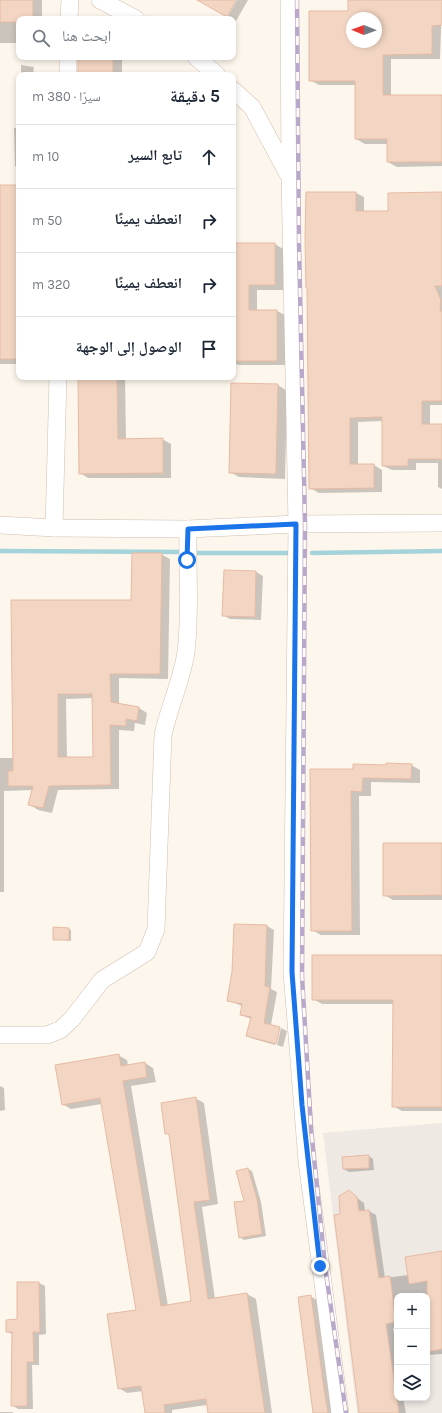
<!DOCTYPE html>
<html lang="ar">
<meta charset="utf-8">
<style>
body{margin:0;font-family:Karla,"Noto Naskh Arabic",sans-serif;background:#f6f6f7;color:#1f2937;direction:rtl}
.controls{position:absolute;right:12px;bottom:12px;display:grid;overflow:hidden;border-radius:8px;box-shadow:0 2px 6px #0003}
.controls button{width:36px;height:36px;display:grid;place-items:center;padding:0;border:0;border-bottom:1px solid #e0e1e3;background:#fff;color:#1f2937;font:20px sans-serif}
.compass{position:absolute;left:346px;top:12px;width:36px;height:36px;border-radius:50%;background:#fff;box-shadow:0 2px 6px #0003;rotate:271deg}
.stop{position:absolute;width:12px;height:12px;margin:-9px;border:3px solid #1a73e8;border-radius:50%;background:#fff}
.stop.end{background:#1a73e8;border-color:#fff;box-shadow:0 1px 4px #0008}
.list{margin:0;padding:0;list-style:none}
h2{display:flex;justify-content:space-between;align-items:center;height:52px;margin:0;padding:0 16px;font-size:17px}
h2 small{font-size:13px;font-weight:400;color:#747a83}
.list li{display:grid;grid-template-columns:26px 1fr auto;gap:12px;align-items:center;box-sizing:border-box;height:64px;padding:0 16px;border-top:1px solid #e0e1e3}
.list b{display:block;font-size:15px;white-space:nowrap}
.list em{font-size:13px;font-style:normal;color:#747a83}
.icon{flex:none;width:22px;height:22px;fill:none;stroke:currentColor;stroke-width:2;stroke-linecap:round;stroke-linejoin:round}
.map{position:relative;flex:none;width:442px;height:1413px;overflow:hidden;direction:ltr}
.search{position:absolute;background:#fff;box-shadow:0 2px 6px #0003;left:16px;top:16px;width:220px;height:44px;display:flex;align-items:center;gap:10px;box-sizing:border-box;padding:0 14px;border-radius:8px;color:#747a83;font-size:15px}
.panel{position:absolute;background:#fff;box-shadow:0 2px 6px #0003;left:16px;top:72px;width:220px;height:308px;border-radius:8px;direction:rtl}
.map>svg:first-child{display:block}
.industrial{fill:#efe9e4;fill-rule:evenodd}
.shadow{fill:#0003;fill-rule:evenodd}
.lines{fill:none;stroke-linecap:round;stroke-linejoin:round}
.stream{stroke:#a5d3da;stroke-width:4.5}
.building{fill:#f3d5c3;stroke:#e6bba3;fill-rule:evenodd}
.minor-casing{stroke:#d1beb0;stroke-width:18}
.minor{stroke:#fff;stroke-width:17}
.rail-casing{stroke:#b9a8c9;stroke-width:4.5}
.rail{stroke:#fffaf3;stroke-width:3;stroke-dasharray:9;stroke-linecap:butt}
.route{stroke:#1a73e8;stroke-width:5}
</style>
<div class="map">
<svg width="442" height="1413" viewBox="0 0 442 1413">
<rect width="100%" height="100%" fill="#fdf6ec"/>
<path class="industrial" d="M 442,1123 L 442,1413 L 357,1413 L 323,1133 ZM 397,1296 L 427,1296 L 427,1398 L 397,1398 Z"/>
<g class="shadow">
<path d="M 0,0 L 42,0 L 42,19 L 19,19 L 19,26 L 17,26 L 17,43 L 0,43 Z"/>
<path d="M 237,0 L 248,0 L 236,21 L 228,16 Z"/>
<path d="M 349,0 L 442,0 L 440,59 L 391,59 L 391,96 L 442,96 L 442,166 L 397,167 L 388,162 L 388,144 L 365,144 L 356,139 L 356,85 L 319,85 L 310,80 L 349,12 ZM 352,18 L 376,18 L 376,42 L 352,42 Z"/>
<rect x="79" y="57" width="43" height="18"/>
<path d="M 21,65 L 34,67 L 33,75 L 21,75 Z"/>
<path d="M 14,128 L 19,128 L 19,169 L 15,166 Z"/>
<rect x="0" y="186" width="19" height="178"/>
<path d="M 356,193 L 364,197 L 364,212 L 389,212 L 442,193 L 442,405 L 430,405 L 430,425 L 442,425 L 442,489 L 438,487 L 438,463 L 416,463 L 416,470 L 392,470 L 383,466 L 383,421 L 358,422 L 358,465 L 374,465 L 382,470 L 382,492 L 319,493 L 310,488 L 308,289 L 307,288 Z"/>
<path d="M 233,244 L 275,244 L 283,249 L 283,290 L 257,290 L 257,311 L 277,311 L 285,315 L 285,365 L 238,365 L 233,362 Z"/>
<path d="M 79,377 L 125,377 L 126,440 L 162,439 L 171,444 L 171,478 L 88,478 L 80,473 Z"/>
<path d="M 162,377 L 201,377 L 201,378 L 163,377 Z"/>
<path d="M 232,384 L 278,385 L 287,391 L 285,479 L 239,477 L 230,472 Z"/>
<path d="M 161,554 L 170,559 L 168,679 L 119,678 L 119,705 L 139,708 L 147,713 L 145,725 L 135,723 L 134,731 L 119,730 L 119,789 L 58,790 L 52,813 L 38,810 L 29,804 L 33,790 L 4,791 L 4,892 L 0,892 L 0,758 L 14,758 L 12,601 L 132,601 ZM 93,698 L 94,758 L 67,758 L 66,699 Z"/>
<path d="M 225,571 L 256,572 L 263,576 L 261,620 L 230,619 L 223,615 Z"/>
<path d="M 411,765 L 420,770 L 420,783 L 371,782 L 371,796 L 359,796 L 360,935 L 321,935 L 312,930 L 354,770 Z"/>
<path d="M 442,844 L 442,900 L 393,900 L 384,895 Z"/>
<path d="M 267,926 L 274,930 L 271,989 L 277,992 L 271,1025 L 281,1028 L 279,1028 L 275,1045 L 254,1039 L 247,1036 L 251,1019 L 241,1015 L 242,1006 L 228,1000 Z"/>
<path d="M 69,929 L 71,930 L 71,941 L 54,939 Z"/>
<path d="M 442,956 L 442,1111 L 402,1111 L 393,1106 L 394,1004 L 322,1004 L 313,999 Z"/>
<path d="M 281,1028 L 287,1031 L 283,1047 L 277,1045 Z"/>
<path d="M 118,1055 L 127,1060 L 128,1065 L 145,1063 L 153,1068 L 156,1082 L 131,1086 L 168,1306 L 192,1302 L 170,1136 L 166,1133 L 195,1098 L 204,1103 L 218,1204 L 202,1207 L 215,1299 L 247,1294 L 256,1299 L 272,1413 L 209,1413 L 207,1405 L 172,1410 L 172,1413 L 146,1413 L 143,1391 L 127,1393 L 119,1388 L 137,1310 L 102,1104 L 71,1109 L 62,1104 Z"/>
<path d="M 0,1086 L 4,1088 L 5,1110 L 0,1111 Z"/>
<path d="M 369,1156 L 373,1159 L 374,1170 L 349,1172 L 344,1169 Z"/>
<path d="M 248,1169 L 252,1171 L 261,1202 L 266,1236 L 244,1240 L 240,1237 Z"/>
<path d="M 349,1192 L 364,1203 L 365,1211 L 369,1211 L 376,1215 L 385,1278 L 408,1275 L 442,1252 L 442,1354 L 427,1355 L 427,1296 L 397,1296 L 397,1327 L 393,1328 L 397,1353 L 397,1398 L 403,1398 L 406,1413 L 360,1413 L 349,1332 L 351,1331 L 341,1215 Z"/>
<path d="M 18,1283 L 39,1283 L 45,1286 L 46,1334 L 39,1335 L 39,1365 L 32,1365 L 33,1409 L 18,1409 L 12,1405 L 13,1335 L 7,1331 L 18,1320 Z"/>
<path d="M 310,1296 L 319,1301 L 335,1413 L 314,1413 Z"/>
<path d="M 0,1412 L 12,1412 L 14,1413 L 0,1413 Z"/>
</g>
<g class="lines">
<g class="stream">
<path d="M 0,551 L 185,552"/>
<path d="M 192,553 L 293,553"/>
<path d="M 312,553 L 442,551"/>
</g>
</g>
<g class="building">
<path d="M 0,0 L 33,0 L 33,19 L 19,19 L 19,22 L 0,22 Z"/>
<path d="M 197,0 L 236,0 L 227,17 Z"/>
<path d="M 348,0 L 442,0 L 442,25 L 432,26 L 432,54 L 383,55 L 383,95 L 442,95 L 442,162 L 387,162 L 387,139 L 355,139 L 355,81 L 309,81 L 309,11 L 348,11 ZM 352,18 L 376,18 L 376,42 L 352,42 Z"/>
<rect x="78" y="57" width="35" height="18"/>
<rect x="0" y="185" width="19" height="174"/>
<path d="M 306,192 L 356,192 L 356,211 L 388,211 L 388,193 L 442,192 L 442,286 L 435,286 L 441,300 L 440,311 L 442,311 L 442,401 L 422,401 L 422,424 L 442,424 L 442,459 L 408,459 L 408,466 L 382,466 L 382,417 L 350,418 L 350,464 L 374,464 L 374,488 L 309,489 L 307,288 L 306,288 L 305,237 Z"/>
<path d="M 233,243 L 275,243 L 275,285 L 249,285 L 249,310 L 277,310 L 277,361 L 233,361 Z"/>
<path d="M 78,377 L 117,377 L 118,439 L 163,438 L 163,473 L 79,474 Z"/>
<path d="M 231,383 L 278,384 L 276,474 L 229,473 Z"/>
<path d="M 132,553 L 162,553 L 160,674 L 110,674 L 111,702 L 139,707 L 137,721 L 126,719 L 126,726 L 110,725 L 111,785 L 49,786 L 43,808 L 28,805 L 33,786 L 8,786 L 8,771 L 13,771 L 11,600 L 131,600 ZM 58,694 L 92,694 L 93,757 L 58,757 Z"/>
<path d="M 224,570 L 256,571 L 255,617 L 222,616 Z"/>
<path d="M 386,763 L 412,764 L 411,779 L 363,778 L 362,792 L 351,791 L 352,931 L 311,931 L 310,769 L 353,769 L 353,764 L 386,765 Z"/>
<path d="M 383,843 L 442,843 L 442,895 L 383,896 Z"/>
<path d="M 234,924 L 267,925 L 265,986 L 270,987 L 264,1023 L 280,1027 L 276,1044 L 246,1036 L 251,1017 L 240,1015 L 242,1004 L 227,1001 L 232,972 Z"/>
<path d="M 53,927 L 69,928 L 69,940 L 53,940 Z"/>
<path d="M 312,955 L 442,955 L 442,1107 L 392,1107 L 393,1000 L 312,1000 Z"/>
<path d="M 119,1054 L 121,1066 L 145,1062 L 147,1077 L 123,1081 L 161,1306 L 191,1301 L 169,1134 L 165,1134 L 161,1103 L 196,1097 L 210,1200 L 194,1202 L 208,1299 L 247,1293 L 265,1413 L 208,1413 L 206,1399 L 164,1405 L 165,1413 L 145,1413 L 141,1386 L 118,1389 L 107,1314 L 136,1310 L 100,1098 L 62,1105 L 55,1065 Z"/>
<path d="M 369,1155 L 369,1168 L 343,1169 L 342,1157 Z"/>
<path d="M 248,1168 L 257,1199 L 262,1234 L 239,1238 L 234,1202 L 244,1201 L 236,1171 Z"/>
<path d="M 349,1190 L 357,1197 L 359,1211 L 369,1210 L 379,1278 L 390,1276 L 396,1322 L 386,1324 L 399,1413 L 359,1413 L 334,1215 L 340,1214 L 339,1196 Z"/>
<path d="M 442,1251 L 442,1349 L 427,1352 L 427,1281 L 409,1284 L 405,1257 Z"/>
<path d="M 17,1282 L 39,1282 L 40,1332 L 33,1332 L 34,1362 L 27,1362 L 27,1406 L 11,1406 L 12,1332 L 6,1332 L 6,1320 L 17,1319 Z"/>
<path d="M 311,1295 L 325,1396 L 328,1413 L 313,1413 L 298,1297 Z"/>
</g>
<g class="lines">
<defs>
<g id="minor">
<path d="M 100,0 L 136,19"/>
<path d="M 289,0 L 290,176 L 297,524 L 292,972 L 307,1161 L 340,1413"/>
<path d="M 69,19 L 70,0"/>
<path d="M 196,57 L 217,75"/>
<path d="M 68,75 L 68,57"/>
<path d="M 233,90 L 252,107 L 288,174"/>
<path d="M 0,525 L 54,528 L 188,529 L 297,524 L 442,523"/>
<path d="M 54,528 L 58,377"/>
<path d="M 0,1035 L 47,1035 L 60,1030 L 72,1019 L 102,980 L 147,952 L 156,929 L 163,735 C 169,707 182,680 186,652 C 191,612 187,569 188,529"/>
</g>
</defs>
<use href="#minor" class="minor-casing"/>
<use href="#minor" class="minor"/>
<defs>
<path id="rail" d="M 297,0 L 299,244 L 305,524 L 302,976 L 311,1129 L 319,1206 L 325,1266 L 346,1413"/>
</defs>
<use href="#rail" class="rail-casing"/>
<use href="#rail" class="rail"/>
</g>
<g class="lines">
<path class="route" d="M 187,560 L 188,529 L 296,524 L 292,972 L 302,1105 L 320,1266"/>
</g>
</svg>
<div class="controls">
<button>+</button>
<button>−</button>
<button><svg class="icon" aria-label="layers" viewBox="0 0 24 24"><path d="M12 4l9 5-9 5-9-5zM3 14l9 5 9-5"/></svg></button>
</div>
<svg class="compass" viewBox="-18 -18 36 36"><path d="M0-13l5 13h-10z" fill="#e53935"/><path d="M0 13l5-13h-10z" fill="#747a83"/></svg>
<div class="stop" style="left:187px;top:560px"></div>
<div class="stop end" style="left:320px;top:1266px"></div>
<div class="search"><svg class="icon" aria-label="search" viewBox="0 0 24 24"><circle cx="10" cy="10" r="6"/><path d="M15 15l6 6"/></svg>ابحث هنا</div>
<section class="panel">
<h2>5 دقيقة<small>سيرًا · 380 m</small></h2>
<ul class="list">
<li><svg class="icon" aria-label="ahead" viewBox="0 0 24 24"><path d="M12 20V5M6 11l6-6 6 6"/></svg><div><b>تابع السير</b></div><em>10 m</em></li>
<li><svg class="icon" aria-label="right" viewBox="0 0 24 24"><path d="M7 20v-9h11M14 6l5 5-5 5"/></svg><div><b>انعطف يمينًا</b></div><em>50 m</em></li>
<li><svg class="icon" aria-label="right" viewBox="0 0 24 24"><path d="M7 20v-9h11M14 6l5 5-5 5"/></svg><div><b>انعطف يمينًا</b></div><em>320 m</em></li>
<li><svg class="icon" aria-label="arrive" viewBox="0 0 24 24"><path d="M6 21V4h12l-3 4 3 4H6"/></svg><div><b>الوصول إلى الوجهة</b></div></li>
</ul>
</section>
</div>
